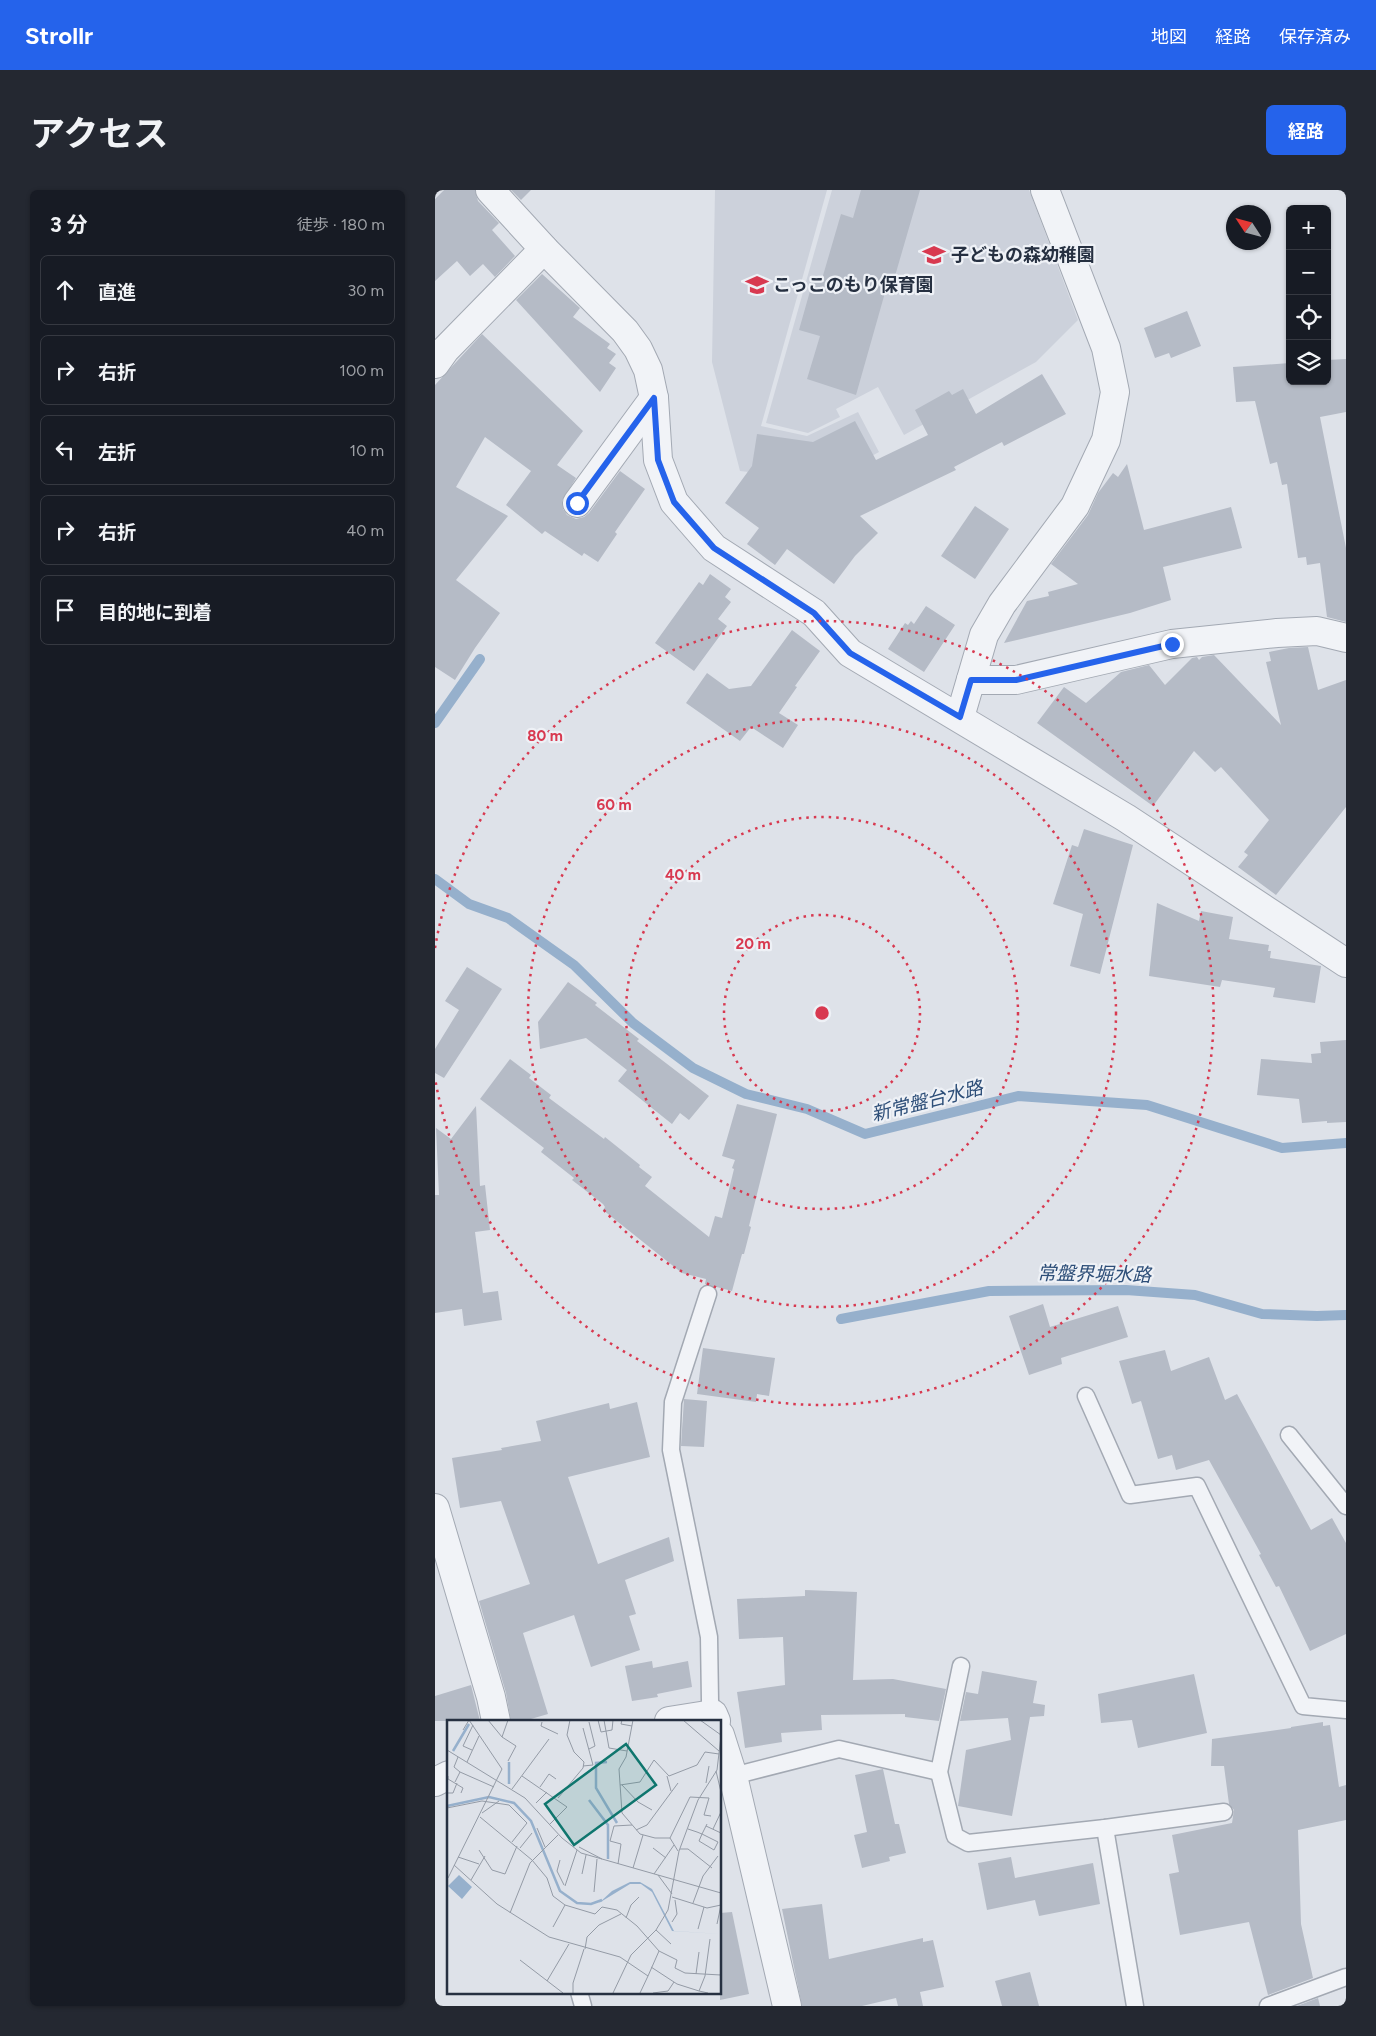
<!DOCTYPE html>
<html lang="ja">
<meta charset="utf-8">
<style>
body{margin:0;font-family:Figtree,"Noto Sans JP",sans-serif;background:#242831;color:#f1f3f6}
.controls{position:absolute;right:15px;top:15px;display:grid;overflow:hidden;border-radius:8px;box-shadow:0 1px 4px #0004}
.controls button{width:45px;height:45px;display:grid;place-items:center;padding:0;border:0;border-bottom:1px solid #363941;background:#171b24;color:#f1f3f6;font:25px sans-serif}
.compass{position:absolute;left:791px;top:15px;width:45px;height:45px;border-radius:50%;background:#171b24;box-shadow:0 1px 4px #0004;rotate:306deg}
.stop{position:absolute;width:15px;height:15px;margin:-11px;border:4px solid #2563eb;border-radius:50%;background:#fff}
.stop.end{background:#2563eb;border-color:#fff;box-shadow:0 1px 5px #0008}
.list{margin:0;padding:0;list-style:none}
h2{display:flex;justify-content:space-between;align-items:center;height:65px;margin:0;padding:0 20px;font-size:21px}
h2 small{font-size:16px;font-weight:400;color:#9ea1a6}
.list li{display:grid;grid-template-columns:32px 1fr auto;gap:15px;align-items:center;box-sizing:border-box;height:70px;margin:0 10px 10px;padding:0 10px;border:1px solid #363941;border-radius:8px}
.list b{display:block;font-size:19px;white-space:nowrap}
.list em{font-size:16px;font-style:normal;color:#9ea1a6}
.icon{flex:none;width:28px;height:28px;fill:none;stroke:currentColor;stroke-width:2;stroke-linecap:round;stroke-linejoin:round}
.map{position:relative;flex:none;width:911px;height:1816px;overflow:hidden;border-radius:8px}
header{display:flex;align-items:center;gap:30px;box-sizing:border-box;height:70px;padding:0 25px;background:#2563eb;color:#fff}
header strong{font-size:24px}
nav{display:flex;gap:28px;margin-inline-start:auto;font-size:18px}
.intro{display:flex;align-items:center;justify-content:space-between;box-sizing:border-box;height:120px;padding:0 30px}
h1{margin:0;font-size:35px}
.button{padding:12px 22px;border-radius:8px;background:#2563eb;color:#fff;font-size:18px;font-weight:700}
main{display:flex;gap:30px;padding:0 30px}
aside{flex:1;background:#171b24;border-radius:8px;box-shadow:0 1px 4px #0004}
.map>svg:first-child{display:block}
.built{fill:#ccd1db}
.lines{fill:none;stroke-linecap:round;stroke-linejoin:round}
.stream{stroke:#96b0cc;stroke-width:10}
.building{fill:#b5bbc6}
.lane-casing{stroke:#a3a9b3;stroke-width:19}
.street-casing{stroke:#a3a9b3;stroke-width:30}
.lane{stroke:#f1f3f7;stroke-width:16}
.street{stroke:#f1f3f7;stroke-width:28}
.route{stroke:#2563eb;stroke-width:6}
.ring{fill:none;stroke:#d83950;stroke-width:2.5;stroke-dasharray:2.5 5}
.labels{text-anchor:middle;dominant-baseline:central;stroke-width:4.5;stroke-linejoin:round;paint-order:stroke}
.poi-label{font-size:18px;font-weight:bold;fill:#263041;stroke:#eef1f6;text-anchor:start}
.water-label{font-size:19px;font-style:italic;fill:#2d4e78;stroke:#eef1f6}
.inset-river{fill:none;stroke:#96b0cc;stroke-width:2.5}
.inset-road{fill:none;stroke:#949ba6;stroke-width:1}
.view{fill:#0f766e;fill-opacity:0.15;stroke:#0f766e;stroke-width:2.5}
.inset-edge{fill:none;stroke:#263041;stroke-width:2.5}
.centre{fill:#d83950;stroke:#eef1f6;stroke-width:2.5}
.ring-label{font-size:15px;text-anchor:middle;font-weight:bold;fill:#d83950;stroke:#eef1f6;stroke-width:4.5;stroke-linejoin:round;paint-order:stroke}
</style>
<header>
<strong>Strollr</strong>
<nav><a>地図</a><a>経路</a><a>保存済み</a></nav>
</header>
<div class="intro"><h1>アクセス</h1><a class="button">経路</a></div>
<main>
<aside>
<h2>3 分<small>徒歩 · 180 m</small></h2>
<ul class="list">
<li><svg class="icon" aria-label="ahead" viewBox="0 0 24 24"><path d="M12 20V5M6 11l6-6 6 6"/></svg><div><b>直進</b></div><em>30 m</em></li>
<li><svg class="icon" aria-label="right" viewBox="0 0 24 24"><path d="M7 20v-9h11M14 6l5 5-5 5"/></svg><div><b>右折</b></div><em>100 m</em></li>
<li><svg class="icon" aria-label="left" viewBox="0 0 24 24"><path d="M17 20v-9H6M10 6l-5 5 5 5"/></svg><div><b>左折</b></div><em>10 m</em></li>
<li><svg class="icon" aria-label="right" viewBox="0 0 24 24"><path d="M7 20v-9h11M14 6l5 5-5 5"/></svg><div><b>右折</b></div><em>40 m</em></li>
<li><svg class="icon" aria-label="arrive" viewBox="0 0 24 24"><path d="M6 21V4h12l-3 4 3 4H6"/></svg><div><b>目的地に到着</b></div></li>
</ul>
</aside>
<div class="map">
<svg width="911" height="1816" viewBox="0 0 911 1816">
<rect width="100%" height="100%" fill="#dee2e9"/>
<g class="built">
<path d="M 280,0 L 392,0 L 326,236 L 372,246 L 423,222 L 444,262 L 391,291 L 305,281 L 277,172 Z"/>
<path d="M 397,0 L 594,0 L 643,130 L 601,172 L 469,245 L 443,197 L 401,219 L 405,227 L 373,243 L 331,233 Z"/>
</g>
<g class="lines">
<g class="stream">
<path d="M 0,533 L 45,469"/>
<path d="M 0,689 L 34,714 L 73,728 L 139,775 L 198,833 L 258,878 L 311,904 L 372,919 L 430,944 L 583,906 L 712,915 L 847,958 L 911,953"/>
<path d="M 406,1129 L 554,1101 L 691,1100 L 760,1105 L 827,1124 L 882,1126 L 911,1125"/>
</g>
</g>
<g class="building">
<path d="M 9,0 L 40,0 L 43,11 L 64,33 L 57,40 L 80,66 L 60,87 L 48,74 L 35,86 L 22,71 L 0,91 L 0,9 Z"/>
<path d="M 76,0 L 96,0 L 86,10 Z"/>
<path d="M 426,0 L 485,0 L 460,86 L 455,85 L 421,205 L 372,189 L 385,146 L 364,140 L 379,87 L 387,89 L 406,24 L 418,28 Z"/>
<path d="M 107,84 L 145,118 L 138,127 L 175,154 L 172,158 L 181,164 L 174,173 L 181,178 L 165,202 L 81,110 Z"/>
<path d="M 752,121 L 766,156 L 736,168 L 734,163 L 720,168 L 709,138 Z"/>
<path d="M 47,144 L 148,241 L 122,275 L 141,288 L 127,311 L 128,319 L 132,325 L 141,329 L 149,327 L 154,323 L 185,281 L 210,299 L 180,342 L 182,344 L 163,372 L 149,363 L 147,366 L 110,341 L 107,344 L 71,315 L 96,281 L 50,247 L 21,297 L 73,326 L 21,390 L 65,423 L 40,458 L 20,490 L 0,477 L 0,195 Z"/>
<path d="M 911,169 L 911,222 L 885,227 L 911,358 L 911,432 L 892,427 L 885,373 L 872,375 L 871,367 L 863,368 L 852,294 L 847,295 L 842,272 L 835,274 L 820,211 L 801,212 L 798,177 L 855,173 L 855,191 L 892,191 L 892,170 Z"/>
<path d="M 607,184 L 631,224 L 569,256 L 567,252 L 519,277 L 521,280 L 425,326 L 443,343 L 420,366 L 399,394 L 352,359 L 340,375 L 312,354 L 324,338 L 290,313 L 317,276 L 322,244 L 378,252 L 420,231 L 441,270 L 493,245 L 480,220 L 514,201 L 517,205 L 528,199 L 541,224 Z"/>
<path d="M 692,274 L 709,340 L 796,317 L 807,358 L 728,377 L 736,410 L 695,423 L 569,453 L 592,411 L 614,406 L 613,402 L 643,394 L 616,374 L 653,325 L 663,303 L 678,283 L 683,287 Z"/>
<path d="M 540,316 L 574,339 L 540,389 L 506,366 Z"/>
<path d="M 275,384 L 296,399 L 290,407 L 296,412 L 283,429 L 292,436 L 259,481 L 220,453 L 264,392 L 268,395 Z"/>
<path d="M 491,416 L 520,435 L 489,482 L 453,459 L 470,433 L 473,435 L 476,431 L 479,434 Z"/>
<path d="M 357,440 L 385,461 L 360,496 L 362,497 L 344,523 L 363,535 L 348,558 L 316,537 L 305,551 L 251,513 L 272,483 L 294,499 L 316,496 Z"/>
<path d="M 873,457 L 883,500 L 911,490 L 911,617 L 841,705 L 803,677 L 813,665 L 809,662 L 834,630 L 786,577 L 780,582 L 759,561 L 718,616 L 602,533 L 629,497 L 651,513 L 686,482 L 714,475 L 730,495 L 757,468 L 762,467 L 764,470 L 767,467 L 779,465 L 846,535 L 831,472 L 836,471 L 834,462 L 854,458 Z"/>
<path d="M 649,639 L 698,655 L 665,784 L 635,776 L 648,724 L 618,714 L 637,655 L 643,657 Z"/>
<path d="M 722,713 L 764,731 L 766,721 L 798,727 L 794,749 L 834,755 L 833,761 L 836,761 L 835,768 L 886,776 L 880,813 L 838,807 L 840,798 L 787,790 L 785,797 L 714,786 Z"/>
<path d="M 32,777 L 67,799 L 9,888 L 0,883 L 0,859 L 24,820 L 10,811 Z"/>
<path d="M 133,792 L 162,813 L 160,815 L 204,849 L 202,851 L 274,906 L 254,930 L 245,923 L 237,934 L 183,891 L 192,880 L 151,848 L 105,859 L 103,832 Z"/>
<path d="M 911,850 L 911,932 L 892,933 L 892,931 L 867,933 L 864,909 L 822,905 L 826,869 L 877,873 L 876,864 L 886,863 L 885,852 Z"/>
<path d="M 75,869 L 96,885 L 94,888 L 116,905 L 114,908 L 169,949 L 170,947 L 205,975 L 204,977 L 217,987 L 210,996 L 274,1047 L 280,1026 L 287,1028 L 299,979 L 297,978 L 300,970 L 287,966 L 302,914 L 342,924 L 314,1036 L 316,1037 L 309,1064 L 307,1064 L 297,1101 L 270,1094 L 271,1089 L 247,1083 L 168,1020 L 170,1017 L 168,1014 L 137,990 L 139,988 L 106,962 L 109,958 L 45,909 Z"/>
<path d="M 41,916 L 45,996 L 50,995 L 55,1040 L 40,1042 L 48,1103 L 63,1101 L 67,1130 L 29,1136 L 27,1119 L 0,1123 L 0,1005 L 4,1005 L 1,938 L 16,949 Z"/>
<path d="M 608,1114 L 615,1137 L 683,1116 L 693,1147 L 626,1168 L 627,1174 L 594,1185 L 574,1126 Z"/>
<path d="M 268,1158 L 340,1168 L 334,1206 L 322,1204 L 321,1212 L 262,1204 Z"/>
<path d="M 730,1160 L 736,1181 L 774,1167 L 790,1210 L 802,1204 L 876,1340 L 897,1328 L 911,1353 L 911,1444 L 875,1461 L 844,1396 L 841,1397 L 824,1365 L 826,1364 L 774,1270 L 741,1280 L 737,1265 L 723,1269 L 706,1211 L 697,1214 L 684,1171 Z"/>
<path d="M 249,1209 L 272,1211 L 269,1257 L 246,1256 Z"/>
<path d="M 202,1212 L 215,1267 L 133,1287 L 163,1374 L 234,1347 L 239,1371 L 190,1390 L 201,1424 L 194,1426 L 205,1460 L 156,1477 L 139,1425 L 88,1443 L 113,1524 L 89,1531 L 76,1531 L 71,1503 L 44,1411 L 95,1394 L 66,1311 L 25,1318 L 17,1268 L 67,1260 L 66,1258 L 106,1251 L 101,1231 L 174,1213 L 175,1219 Z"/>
<path d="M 370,1400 L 422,1402 L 418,1490 L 458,1489 L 511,1499 L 504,1531 L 470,1527 L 470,1524 L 386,1525 L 387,1540 L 346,1543 L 347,1552 L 310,1558 L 302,1502 L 350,1495 L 348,1447 L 304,1449 L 302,1409 L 370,1406 Z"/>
<path d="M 217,1471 L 218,1478 L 253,1471 L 257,1497 L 222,1504 L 223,1507 L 197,1511 L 190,1476 Z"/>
<path d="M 547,1481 L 602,1491 L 598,1513 L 610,1515 L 609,1526 L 595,1527 L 577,1626 L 523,1616 L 531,1560 L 576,1550 L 573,1528 L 525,1531 L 531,1502 L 543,1504 Z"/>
<path d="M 759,1484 L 772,1543 L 703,1558 L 697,1530 L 666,1533 L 663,1504 Z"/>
<path d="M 36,1495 L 45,1531 L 0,1531 L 0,1506 Z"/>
<path d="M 888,1532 L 888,1536 L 895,1535 L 904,1597 L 911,1595 L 911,1630 L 863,1640 L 866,1734 L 878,1788 L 833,1805 L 814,1732 L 745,1745 L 734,1684 L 744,1682 L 737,1645 L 797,1633 L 799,1620 L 794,1614 L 789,1576 L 776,1576 L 777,1549 L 856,1538 L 856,1537 Z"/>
<path d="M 448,1579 L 460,1634 L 464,1634 L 471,1663 L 454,1667 L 455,1671 L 427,1678 L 419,1645 L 432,1642 L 420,1585 Z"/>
<path d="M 576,1667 L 580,1688 L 658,1673 L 665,1714 L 604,1726 L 600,1710 L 552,1720 L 543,1673 Z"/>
<path d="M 387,1714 L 394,1769 L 488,1748 L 488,1752 L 498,1750 L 509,1797 L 485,1802 L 488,1816 L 463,1816 L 461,1808 L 427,1816 L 367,1816 L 347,1719 Z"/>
<path d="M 297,1722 L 314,1804 L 285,1810 L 285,1723 Z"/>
<path d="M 595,1782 L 604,1816 L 567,1816 L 560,1791 Z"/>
<path d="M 883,1808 L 885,1816 L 862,1816 Z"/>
</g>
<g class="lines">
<defs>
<g id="lane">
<path d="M 273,1104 L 238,1212 L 236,1260 L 274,1447 L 275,1511 L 278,1524"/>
<path d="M 651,1206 L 695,1305 L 762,1296 L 868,1516 L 911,1520"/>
<path d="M 854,1245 L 911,1316"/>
<path d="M 526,1476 L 504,1582 L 520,1646 L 533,1653 L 670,1638 L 789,1622"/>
<path d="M 298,1586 L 404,1559 L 504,1582"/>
<path d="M 670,1638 L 700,1816"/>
<path d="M 144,1802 L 148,1816"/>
<path d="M 833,1816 L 911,1787"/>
</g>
<g id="street">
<path d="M 55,0 L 109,59 L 190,141 L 203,159 L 213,180 L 219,208 L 223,270 L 239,312 L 279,358 L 379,423 L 415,463 L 691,628 L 911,773"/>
<path d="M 0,174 L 10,160 L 109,59"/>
<path d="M 142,313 L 219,208"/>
<path d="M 536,490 L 581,490 L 737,454 L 842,443 L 882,441 L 911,448"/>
<path d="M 525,527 L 549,445 L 567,414 L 640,316 L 671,250 L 680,202 L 671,158 L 610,0"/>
<path d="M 0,1318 L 56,1507 L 61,1531"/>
<path d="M 234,1531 L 278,1524 L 281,1531"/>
<path d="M 285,1545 L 298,1586 L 352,1816"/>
<path d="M 0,1592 L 14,1585"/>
</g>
</defs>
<use href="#lane" class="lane-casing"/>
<use href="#street" class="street-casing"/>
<use href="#lane" class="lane"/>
<use href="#street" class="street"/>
</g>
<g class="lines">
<path class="route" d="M 142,313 L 219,208 L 223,270 L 239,312 L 279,358 L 379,423 L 415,463 L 525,527 L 536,490 L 581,490 L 737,454"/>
</g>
<g class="ring">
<circle cx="387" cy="823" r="98"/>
<circle cx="387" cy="823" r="196"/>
<circle cx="387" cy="823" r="294"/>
<path d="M0 758A392 392 0 1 1 0 888"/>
</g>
<defs>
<symbol id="school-bare" viewBox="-9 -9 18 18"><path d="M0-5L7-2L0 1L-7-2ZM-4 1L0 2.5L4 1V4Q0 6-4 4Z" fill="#d83950" stroke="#eef1f6" stroke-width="2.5" paint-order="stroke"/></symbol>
</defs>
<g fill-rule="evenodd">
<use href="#school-bare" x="483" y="49" width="32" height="32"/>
<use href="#school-bare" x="306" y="79" width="32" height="32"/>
</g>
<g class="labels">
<g class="poi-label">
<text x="516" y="65">子どもの森幼稚園</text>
<text x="338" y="95">こっこのもり保育園</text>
</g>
<g class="water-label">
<text transform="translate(492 911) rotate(-14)">新常盤台水路</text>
<text transform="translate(659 1084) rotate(1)">常盤界堀水路</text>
</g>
</g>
<g transform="translate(12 1530)">
<rect width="274" height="274" fill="#dee2e9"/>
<path d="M 12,155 L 25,167 L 15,179 L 1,166 ZM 183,162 L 193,162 L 205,169 L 227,211 L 274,214 L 225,211 L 205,172 L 194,164 L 183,164 L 152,183 L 165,171 Z" fill="#96b0cc"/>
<path class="inset-river" d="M 6,31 L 22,4M 62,42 L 62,64M 160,42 L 149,43 L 149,68 L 170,103M 142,80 L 161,105 L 161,139M 0,86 L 42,77 L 67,83 L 84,101 L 113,171 L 130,183 L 144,184 L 155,180"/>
<path class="inset-road" d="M 41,0 L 55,17 L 69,26 L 61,41M 151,0 L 154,12 L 165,10 L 166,0M 157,0 L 162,28 L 180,31M 175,0 L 174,4 L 185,6M 186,0 L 179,37 L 172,49 L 175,93 L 193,114 L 208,118 L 223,118 L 231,131M 236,0 L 272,31M 253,0 L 274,15M 95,2 L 94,6 L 111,14M 55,17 L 61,0M 142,29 L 148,26 L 142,2M 0,30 L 78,78 L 115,118 L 134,133 L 274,173M 25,30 L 16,26 L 26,5M 11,37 L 7,47 L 13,52M 20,42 L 32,16M 136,46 L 146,45 L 136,8M 269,51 L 274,72M 1,56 L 1,59 L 16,68 L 14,73M 75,56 L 120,87 L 103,104M 220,56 L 224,71M 8,62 L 13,52 L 47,67M 259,63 L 262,46M 173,65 L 193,62 L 207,40 L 222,56 L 250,45 L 258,32 L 272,34M 175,65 L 191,82 L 205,90M 93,67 L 102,54 L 109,59M 65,69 L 102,19M 0,73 L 6,73 L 10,63M 111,78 L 136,48 L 137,42 L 127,32 L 120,15 L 123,0M 89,83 L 100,72M 0,88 L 35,81 L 62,85 L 80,103 L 65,122M 35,93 L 52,81M 33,97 L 85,140 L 100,158 L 106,176 L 118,185 L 148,194 L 155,187 L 170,190 L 190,206 L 212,231 L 230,240 L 228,248 L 238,253 L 274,255M 259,106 L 274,113M 90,108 L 98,127M 241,109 L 250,112 L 255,114 L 271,122 L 267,130 L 252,121 L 255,114 L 260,104M 266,109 L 274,92M 189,110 L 200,105 L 231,63M 223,118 L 243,77 L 262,78 L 257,95 L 264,96M 132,127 L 155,139M 73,128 L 85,113M 206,128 L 219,138M 233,129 L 241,129 L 265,148M 32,130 L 45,150 L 58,154 L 70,126M 11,137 L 32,144M 113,140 L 110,151 L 117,165M 171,144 L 174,124 L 163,121 L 167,106 L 185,105M 7,145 L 50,184 L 102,217 L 173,237 L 201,256 L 212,231M 186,148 L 196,115M 135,154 L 139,135M 207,154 L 227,125M 211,155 L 225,174M 1,158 L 55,49 L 22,0 L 16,10M 24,160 L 38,136M 118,166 L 130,130M 147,172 L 150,139M 225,177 L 260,188 L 274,185 L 270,204M 246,183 L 256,156 L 271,136M 63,193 L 83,143 L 111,115M 179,198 L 184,185 L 192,177M 225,202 L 230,194 L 228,180M 106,207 L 118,185M 251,209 L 257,187M 209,210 L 224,224M 138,229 L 140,217 L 152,205 L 174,194M 73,240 L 116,273M 204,247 L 230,264 L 252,271M 249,254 L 252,232M 100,261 L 122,224M 126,273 L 126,263 L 137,229M 166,273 L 184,235 L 209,210 L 221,190 L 232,131 L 251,80 L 270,50 L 274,16M 193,273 L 201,256M 206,273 L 221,271 L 227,262M 261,273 L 252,271 L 258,256 L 263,219"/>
<path class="view" d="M 179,24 L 209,65 L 127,125 L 98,84 Z"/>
<rect width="274" height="274" class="inset-edge"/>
</g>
<circle cx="387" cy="823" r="8" class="centre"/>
<g class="ring-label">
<text x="110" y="551">80 m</text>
<text x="179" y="620">60 m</text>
<text x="248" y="690">40 m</text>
<text x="318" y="759">20 m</text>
</g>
</svg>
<div class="controls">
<button>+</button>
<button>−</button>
<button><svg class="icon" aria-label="locate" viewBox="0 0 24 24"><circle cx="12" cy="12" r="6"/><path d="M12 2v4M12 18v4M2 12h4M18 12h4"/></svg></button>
<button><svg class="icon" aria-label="layers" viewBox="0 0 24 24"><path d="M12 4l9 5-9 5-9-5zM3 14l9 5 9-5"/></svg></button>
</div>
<svg class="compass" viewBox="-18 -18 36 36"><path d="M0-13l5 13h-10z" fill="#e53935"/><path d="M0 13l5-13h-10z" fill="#9ea1a6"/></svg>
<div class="stop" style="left:142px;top:313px"></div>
<div class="stop end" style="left:737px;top:454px"></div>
</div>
</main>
